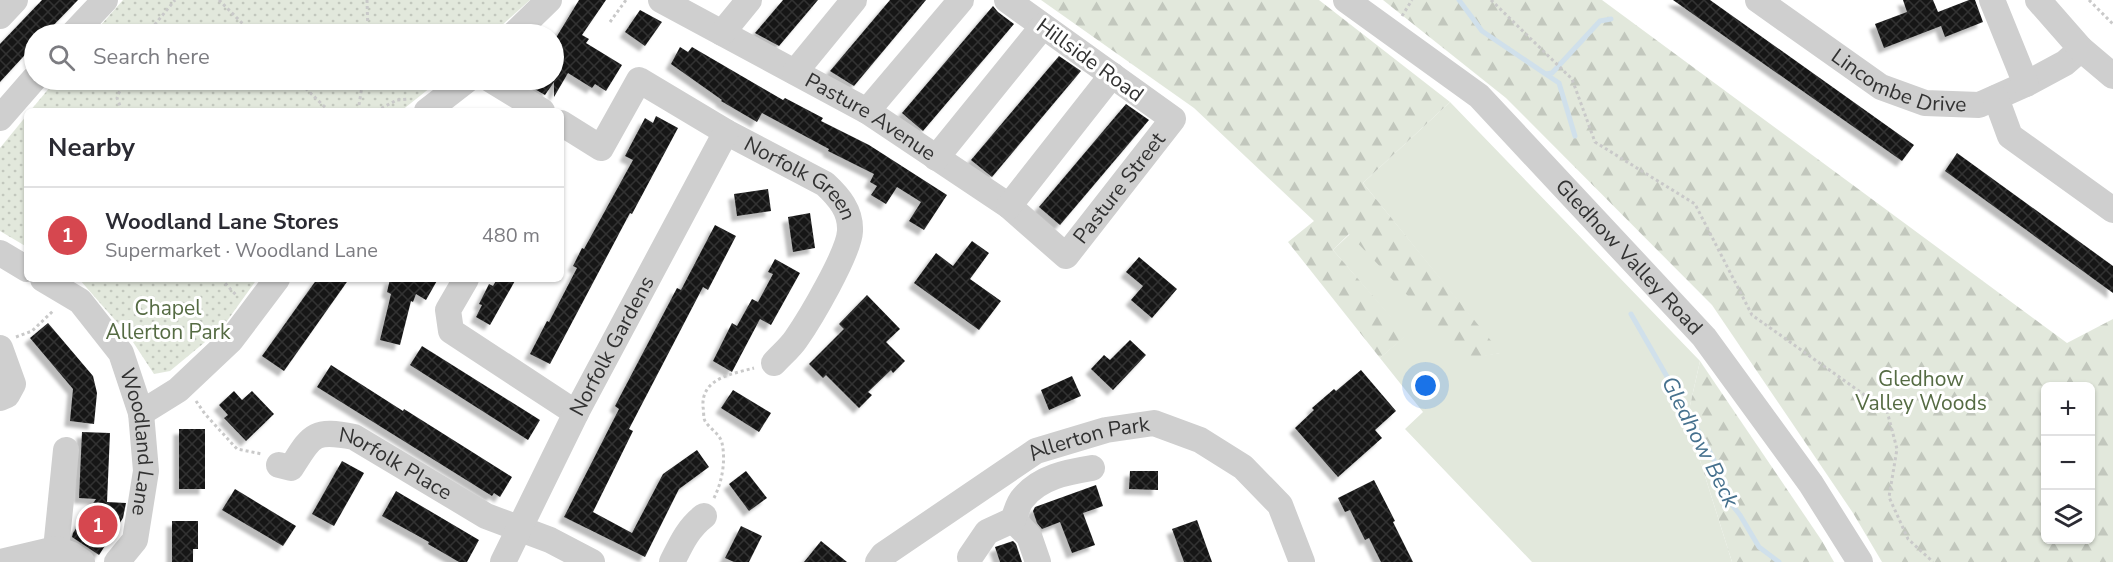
<!DOCTYPE html>
<meta charset="utf-8">
<style>
body{margin:0;font-family:"Nunito Sans",sans-serif;background:#f7f7f7;color:#2b2b33}
.controls{position:absolute;right:18px;bottom:18px;display:grid;overflow:hidden;border-radius:9px;box-shadow:0 2px 4px #0004}
.controls button{width:54px;height:54px;display:grid;place-items:center;padding:0;border:0;border-bottom:2px solid #e1e1e2;background:#fff;color:#2b2b33;font:30px sans-serif}
.you{position:absolute;left:1426px;top:386px;width:21px;height:21px;margin:-15px;border:4px solid #fff;border-radius:50%;background:#1a73e8;box-shadow:0 0 0 9px #1a73e833}
.badge{display:grid;place-items:center;width:39px;height:39px;border-radius:50%;background:#d6474f;color:#fff;font-size:20px;font-weight:700}
.pin{position:absolute;translate:-50% -50%;border:3px solid #fff;box-shadow:0 2px 6px #0006}
.list{margin:0;padding:0;list-style:none}
h2{display:flex;justify-content:space-between;align-items:center;height:78px;margin:0;padding:0 24px;font-size:26px}
h2 small{font-size:20px;font-weight:400;color:#7c7c81}
.list li{display:grid;grid-template-columns:39px 1fr auto;gap:18px;align-items:center;box-sizing:border-box;height:96px;padding:0 24px;border-top:2px solid #e1e1e2}
.list b{display:block;font-size:22px;white-space:nowrap}
.list p{margin:0;font-size:20px;white-space:nowrap;color:#7c7c81}
.list em{font-size:20px;font-style:normal;color:#7c7c81}
.icon{flex:none;width:33px;height:33px;fill:none;stroke:currentColor;stroke-width:2;stroke-linecap:round;stroke-linejoin:round}
.map{position:relative;flex:none;width:2113px;height:562px;overflow:hidden}
.search{position:absolute;background:#fff;box-shadow:0 2px 4px #0004;left:24px;top:24px;width:540px;height:66px;display:flex;align-items:center;gap:15px;box-sizing:border-box;padding:0 21px;border-radius:33px;color:#7c7c81;font-size:22px}
.panel{position:absolute;background:#fff;box-shadow:0 2px 4px #0004;left:24px;top:108px;width:540px;height:174px;border-radius:9px}
.map>svg:first-child{display:block}
.grass{fill:#e2e8dc}
.forest{fill:url(#forest-firs);fill-rule:evenodd}
.park{fill:url(#park-dots)}
.lines{fill:none;stroke-linecap:round;stroke-linejoin:round}
.stream{stroke:#d0e0eb;stroke-width:5}
.building{fill:url(#building-cross-hatch);filter:url(#shadow)}
.path{stroke:#c9c9c9;stroke-width:3;stroke-dasharray:3 3;stroke-linecap:butt}
.minor{stroke:#cfcfcf;stroke-width:26}
.labels{text-anchor:middle;dominant-baseline:central;stroke-width:6;stroke-linejoin:round;paint-order:stroke}
.street-label{font-size:21px;fill:#323232;stroke:#fff}
.park-label{font-size:21px;fill:#556b43;stroke:#fff}
.water-label{font-size:22px;font-style:italic;fill:#46718e;stroke:#fff}
</style>
<div class="map">
<svg width="2113" height="562" viewBox="0 0 2113 562">
<defs>
<pattern id="forest-firs" width="22" height="20" patternUnits="userSpaceOnUse" patternTransform="scale(1.5)"><rect width="22" height="20" fill="#e2e8dc"/><path d="M5 1l3.5 6h-7zM16 11l3.5 6h-7z" fill="#c2c7bd"/></pattern>
<pattern id="park-dots" width="8" height="8" patternUnits="userSpaceOnUse" patternTransform="scale(1.5)"><rect width="8" height="8" fill="#e2e8dc"/><path d="M2 2h.1M6 6h.1" fill="none" stroke="#c2c7bd" stroke-width="1.8" stroke-linecap="round"/></pattern>
<pattern id="building-cross-hatch" width="8" height="8" patternUnits="userSpaceOnUse" patternTransform="scale(1.5)"><rect width="8" height="8" fill="#191919"/><path d="M0 0l8 8M0 8l8-8" fill="none" stroke="#323232"/></pattern>
<filter id="shadow"><feDropShadow dx="-5.5" dy="5.5" stdDeviation="1.5" flood-color="#0004"/></filter>
</defs>
<rect width="100%" height="100%" fill="#fff"/>
<path class="grass" d="M 1450,102 L 1700,361 L 1687,419 L 1732,562 L 1532,562 L 1405,429 L 1423,412 L 1380,358 L 1406,335 L 1333,250 L 1350,234 L 1468,358 L 1500,353 L 1363,183 Z"/>
<g class="forest">
<path d="M 1041,0 L 1319,0 L 1450,102 L 1363,183 L 1501,353 L 1468,359 L 1349,234 L 1333,250 L 1407,335 L 1380,358 L 1288,242 L 1314,221 L 1194,108 Z"/>
<path d="M 1383,0 L 1602,0 L 2067,343 L 2113,319 L 2113,562 L 1882,562 L 1853,513 L 1712,305 L 1506,98 ZM 2090,386 L 2090,540 L 2046,540 L 2046,386 Z"/>
<path d="M 1700,361 L 1822,541 L 1834,562 L 1732,562 L 1687,419 Z"/>
</g>
<g class="park">
<path d="M 123,0 L 530,0 L 492,34 L 93,34 Z"/>
<path d="M 56,80 L 440,80 L 401,111 L 30,111 Z"/>
<path d="M 27,115 L 27,247 L 0,231 L 0,148 Z"/>
<path d="M 79,279 L 257,279 L 222,328 L 170,371 L 154,374 L 129,336 Z"/>
</g>
<g class="lines">
<g class="stream">
<path d="M 1459,0 L 1482,31 L 1559,83 L 1575,136"/>
<path d="M 1546,74 L 1552,73 L 1600,21 L 1611,19"/>
<path d="M 1631,314 L 1707,446 L 1726,484 L 1725,496 L 1740,515 L 1759,547 L 1779,562"/>
</g>
</g>
<g class="building">
<path d="M 42,0 L 78,0 L 45,34 L 34,34 L 34,45 L 0,82 L 0,44 Z"/>
<path d="M 579,0 L 606,0 L 582,35 L 589,39 L 586,43 L 622,65 L 606,91 L 595,84 L 592,88 L 568,73 L 554,97 L 554,82 L 545,95 L 519,80 L 554,80 L 554,41 Z"/>
<path d="M 783,0 L 818,0 L 779,46 L 755,33 Z"/>
<path d="M 890,0 L 926,0 L 854,86 L 830,71 Z"/>
<path d="M 1673,0 L 1710,0 L 1914,145 L 1902,161 Z"/>
<path d="M 1903,0 L 1933,0 L 1938,12 L 1969,0 L 1975,0 L 1983,22 L 1945,37 L 1941,26 L 1884,48 L 1875,24 L 1907,12 Z"/>
<path d="M 993,6 L 998,12 L 1014,24 L 923,131 L 902,113 Z"/>
<path d="M 640,10 L 662,22 L 645,46 L 625,32 Z"/>
<path d="M 680,47 L 688,52 L 692,47 L 783,100 L 785,98 L 823,118 L 821,121 L 869,145 L 947,195 L 924,230 L 909,221 L 921,202 L 897,187 L 886,204 L 871,195 L 877,186 L 870,182 L 874,174 L 828,151 L 829,149 L 762,113 L 757,122 L 721,101 L 722,100 L 671,64 Z"/>
<path d="M 1059,56 L 1081,71 L 992,177 L 971,160 Z"/>
<path d="M 1126,104 L 1149,120 L 1060,225 L 1039,207 Z"/>
<path d="M 656,116 L 678,128 L 632,214 L 630,213 L 550,364 L 530,354 L 547,321 L 549,322 L 577,268 L 573,266 L 582,248 L 584,249 L 633,160 L 625,156 L 645,118 L 653,123 Z"/>
<path d="M 1957,153 L 2113,266 L 2113,293 L 1945,171 Z"/>
<path d="M 768,189 L 771,211 L 737,216 L 734,194 Z"/>
<path d="M 810,213 L 815,248 L 793,252 L 788,217 Z"/>
<path d="M 715,225 L 736,236 L 708,290 L 703,287 L 629,429 L 633,431 L 593,512 L 632,533 L 663,474 L 697,450 L 709,467 L 679,489 L 645,557 L 564,517 L 619,409 L 615,406 L 677,288 L 681,290 Z"/>
<path d="M 972,241 L 989,253 L 970,279 L 1001,301 L 979,330 L 914,283 L 936,253 L 953,266 Z"/>
<path d="M 1139,257 L 1177,289 L 1152,318 L 1131,300 L 1143,286 L 1126,272 Z"/>
<path d="M 775,259 L 800,273 L 771,325 L 760,319 L 732,372 L 713,361 L 732,323 L 737,326 L 752,299 L 758,302 L 773,274 L 768,272 Z"/>
<path d="M 317,279 L 349,279 L 284,371 L 262,356 Z"/>
<path d="M 390,279 L 438,279 L 426,300 L 416,294 L 413,302 L 411,301 L 400,345 L 380,340 L 391,294 L 387,292 Z"/>
<path d="M 497,279 L 516,279 L 490,325 L 476,317 L 482,305 L 479,304 L 489,284 L 493,286 Z"/>
<path d="M 867,295 L 900,329 L 886,342 L 905,361 L 893,373 L 891,370 L 868,392 L 872,395 L 859,408 L 826,375 L 823,378 L 809,364 L 844,329 L 839,324 Z"/>
<path d="M 48,323 L 93,376 L 97,393 L 94,424 L 70,421 L 73,389 L 30,338 Z"/>
<path d="M 1130,340 L 1146,355 L 1113,390 L 1091,369 L 1104,355 L 1110,360 Z"/>
<path d="M 422,346 L 540,420 L 528,440 L 410,365 Z"/>
<path d="M 331,365 L 403,411 L 404,409 L 512,477 L 500,497 L 494,493 L 492,496 L 317,387 Z"/>
<path d="M 1361,370 L 1396,411 L 1375,430 L 1382,438 L 1338,477 L 1295,428 L 1314,410 L 1312,408 L 1334,389 L 1336,391 Z"/>
<path d="M 1072,376 L 1081,396 L 1049,410 L 1041,390 Z"/>
<path d="M 733,390 L 771,413 L 759,432 L 721,408 Z"/>
<path d="M 234,391 L 242,400 L 252,391 L 274,414 L 246,441 L 224,418 L 228,415 L 219,405 Z"/>
<rect x="179" y="429" width="26" height="60"/>
<path d="M 82,432 L 110,433 L 107,502 L 126,503 L 123,518 L 99,555 L 72,537 L 73,533 L 96,499 L 79,498 Z"/>
<path d="M 342,461 L 364,473 L 334,526 L 312,514 Z"/>
<path d="M 746,471 L 767,498 L 749,511 L 729,484 Z"/>
<path d="M 1130,471 L 1158,471 L 1158,490 L 1129,489 Z"/>
<path d="M 1374,480 L 1395,521 L 1393,522 L 1413,562 L 1381,562 L 1369,538 L 1365,540 L 1350,510 L 1345,512 L 1338,498 Z"/>
<path d="M 1096,485 L 1103,506 L 1083,513 L 1095,545 L 1072,553 L 1060,522 L 1042,529 L 1037,523 L 1033,511 L 1035,507 Z"/>
<path d="M 235,489 L 296,526 L 283,546 L 222,510 Z"/>
<path d="M 396,491 L 479,540 L 467,562 L 459,562 L 428,544 L 429,542 L 382,516 Z"/>
<path d="M 1197,520 L 1212,562 L 1184,562 L 1172,529 Z"/>
<path d="M 172,521 L 198,521 L 198,549 L 193,549 L 193,562 L 172,562 Z"/>
<path d="M 741,526 L 762,536 L 749,562 L 734,562 L 725,558 Z"/>
<path d="M 821,541 L 847,562 L 804,562 Z"/>
<path d="M 1013,541 L 1016,544 L 1022,562 L 1000,562 L 995,547 Z"/>
</g>
<g class="lines">
<g class="path">
<path d="M 219,0 L 253,34"/>
<path d="M 367,0 L 368,34"/>
<path d="M 1491,0 L 1572,79 L 1595,142 L 1695,204 L 1752,315 L 1887,411 L 1897,449 L 1889,497 L 1908,539 L 1933,562"/>
<path d="M 2089,0 L 2113,24"/>
<path d="M 1402,16 L 1412,0"/>
<path d="M 610,22 L 626,0"/>
<path d="M 147,34 L 175,0"/>
<path d="M 297,80 L 329,111"/>
<path d="M 122,111 L 117,98 L 124,80"/>
<path d="M 358,111 L 363,80"/>
<path d="M 376,111 L 397,100 L 408,99"/>
<path d="M 221,279 L 237,296"/>
<path d="M 16,337 L 32,331 L 54,310"/>
<path d="M 196,401 L 205,414 L 237,449 L 262,454"/>
<path d="M 714,498 C 722,482 726,461 722,443 C 720,434 710,429 705,421 C 703,417 704,411 703,407 C 701,378 732,374 754,368"/>
</g>
<g class="minor">
<path id="s1" d="M 661,0 L 867,111 L 1009,206 L 1066,256 L 1173,119 L 1007,0"/>
<path id="s2" d="M 1346,0 L 1479,96 L 1704,337 L 1811,484 L 1860,562"/>
<path id="s3" d="M 1758,0 L 1881,87 L 1925,103 L 1979,105 L 2026,84 L 2065,63 L 2081,49"/>
<path d="M 1992,0 L 2026,84"/>
<path d="M 2038,0 L 2081,49 L 2113,76"/>
<path d="M 0,16 L 15,0"/>
<path d="M 722,33 L 749,0"/>
<path d="M 73,34 L 105,0"/>
<path d="M 514,34 L 549,0"/>
<path d="M 795,72 L 854,0"/>
<path d="M 491,80 L 542,111"/>
<path d="M 1996,98 L 2010,136 L 2113,210"/>
<path d="M 427,111 L 467,80"/>
<path d="M 867,111 L 961,0"/>
<path d="M 0,118 L 34,79"/>
<path id="s4" d="M 561,123 L 601,148 L 639,80 L 726,132 L 825,184 C 839,197 851,211 850,231 C 849,253 810,319 796,339 C 790,348 781,355 774,363"/>
<path d="M 936,158 L 1043,26"/>
<path d="M 1009,206 L 1112,75"/>
<path d="M 0,253 L 27,269"/>
<path id="s5" d="M 43,279 L 80,301 L 121,353 L 141,413 L 146,471 L 135,540 L 117,562"/>
<path d="M 466,279 L 448,310 L 451,331 L 576,413"/>
<path d="M 0,348 L 13,384 L 7,395 L 0,398"/>
<path d="M 141,413 L 178,390 L 231,340 L 277,279"/>
<path id="s6" d="M 279,465 L 291,468 C 312,435 313,429 354,437 L 486,516 L 550,540 L 592,562"/>
<path d="M 1013,520 L 1029,536 L 1038,562"/>
<path d="M 56,549 L 66,450"/>
<path d="M 970,557 L 987,532 L 1013,520 C 1016,513 1018,503 1023,498 C 1040,477 1067,472 1092,468"/>
<path d="M 0,562 L 56,549 L 72,555 L 82,562"/>
<path id="s7" d="M 503,562 L 576,413 L 726,132"/>
<path d="M 672,562 C 681,544 688,528 704,516"/>
<path id="s8" d="M 878,562 L 883,555 L 1036,451 L 1106,430 L 1154,423 L 1200,440 L 1243,467 L 1280,505 L 1302,562"/>
</g>
</g>
<g class="labels">
<g class="street-label">
<text transform="translate(1090 60) rotate(36)">Hillside Road</text>
<text stroke="none"><textPath href="#s3" startOffset="166">Lincombe Drive</textPath></text>
<text stroke="none"><textPath href="#s1" startOffset="240">Pasture Avenue</textPath></text>
<text stroke="none"><textPath href="#s4" startOffset="315">Norfolk Green</textPath></text>
<text stroke="none"><textPath href="#s1" startOffset="567">Pasture Street</textPath></text>
<text stroke="none"><textPath href="#s2" startOffset="384">Gledhow Valley Road</textPath></text>
<text stroke="none"><textPath href="#s7" startOffset="242">Norfolk Gardens</textPath></text>
<text stroke="none"><textPath href="#s5" startOffset="201">Woodland Lane</textPath></text>
<text stroke="none"><textPath href="#s8" startOffset="248">Allerton Park</textPath></text>
<text stroke="none"><textPath href="#s6" startOffset="140">Norfolk Place</textPath></text>
</g>
<g class="park-label">
<text x="168" y="308">Chapel<tspan x="168" dy="24">Allerton Park</tspan></text>
<text x="1921" y="379">Gledhow<tspan x="1921" dy="24">Valley Woods</tspan></text>
</g>
<g class="water-label">
<text transform="translate(1700 442) rotate(63)">Gledhow Beck</text>
</g>
</g>
</svg>
<div class="controls">
<button>+</button>
<button>−</button>
<button><svg class="icon" aria-label="layers" viewBox="0 0 24 24"><path d="M12 4l9 5-9 5-9-5zM3 14l9 5 9-5"/></svg></button>
</div>
<div class="you"></div>
<div class="pin badge" style="left:98px;top:525px">1</div>
<div class="search"><svg class="icon" aria-label="search" viewBox="0 0 24 24"><circle cx="10" cy="10" r="6"/><path d="M15 15l6 6"/></svg>Search here</div>
<section class="panel">
<h2>Nearby<small></small></h2>
<ul class="list">
<li><span class="badge">1</span><div><b>Woodland Lane Stores</b><p>Supermarket · Woodland Lane</p></div><em>480 m</em></li>
</ul>
</section>
</div>
